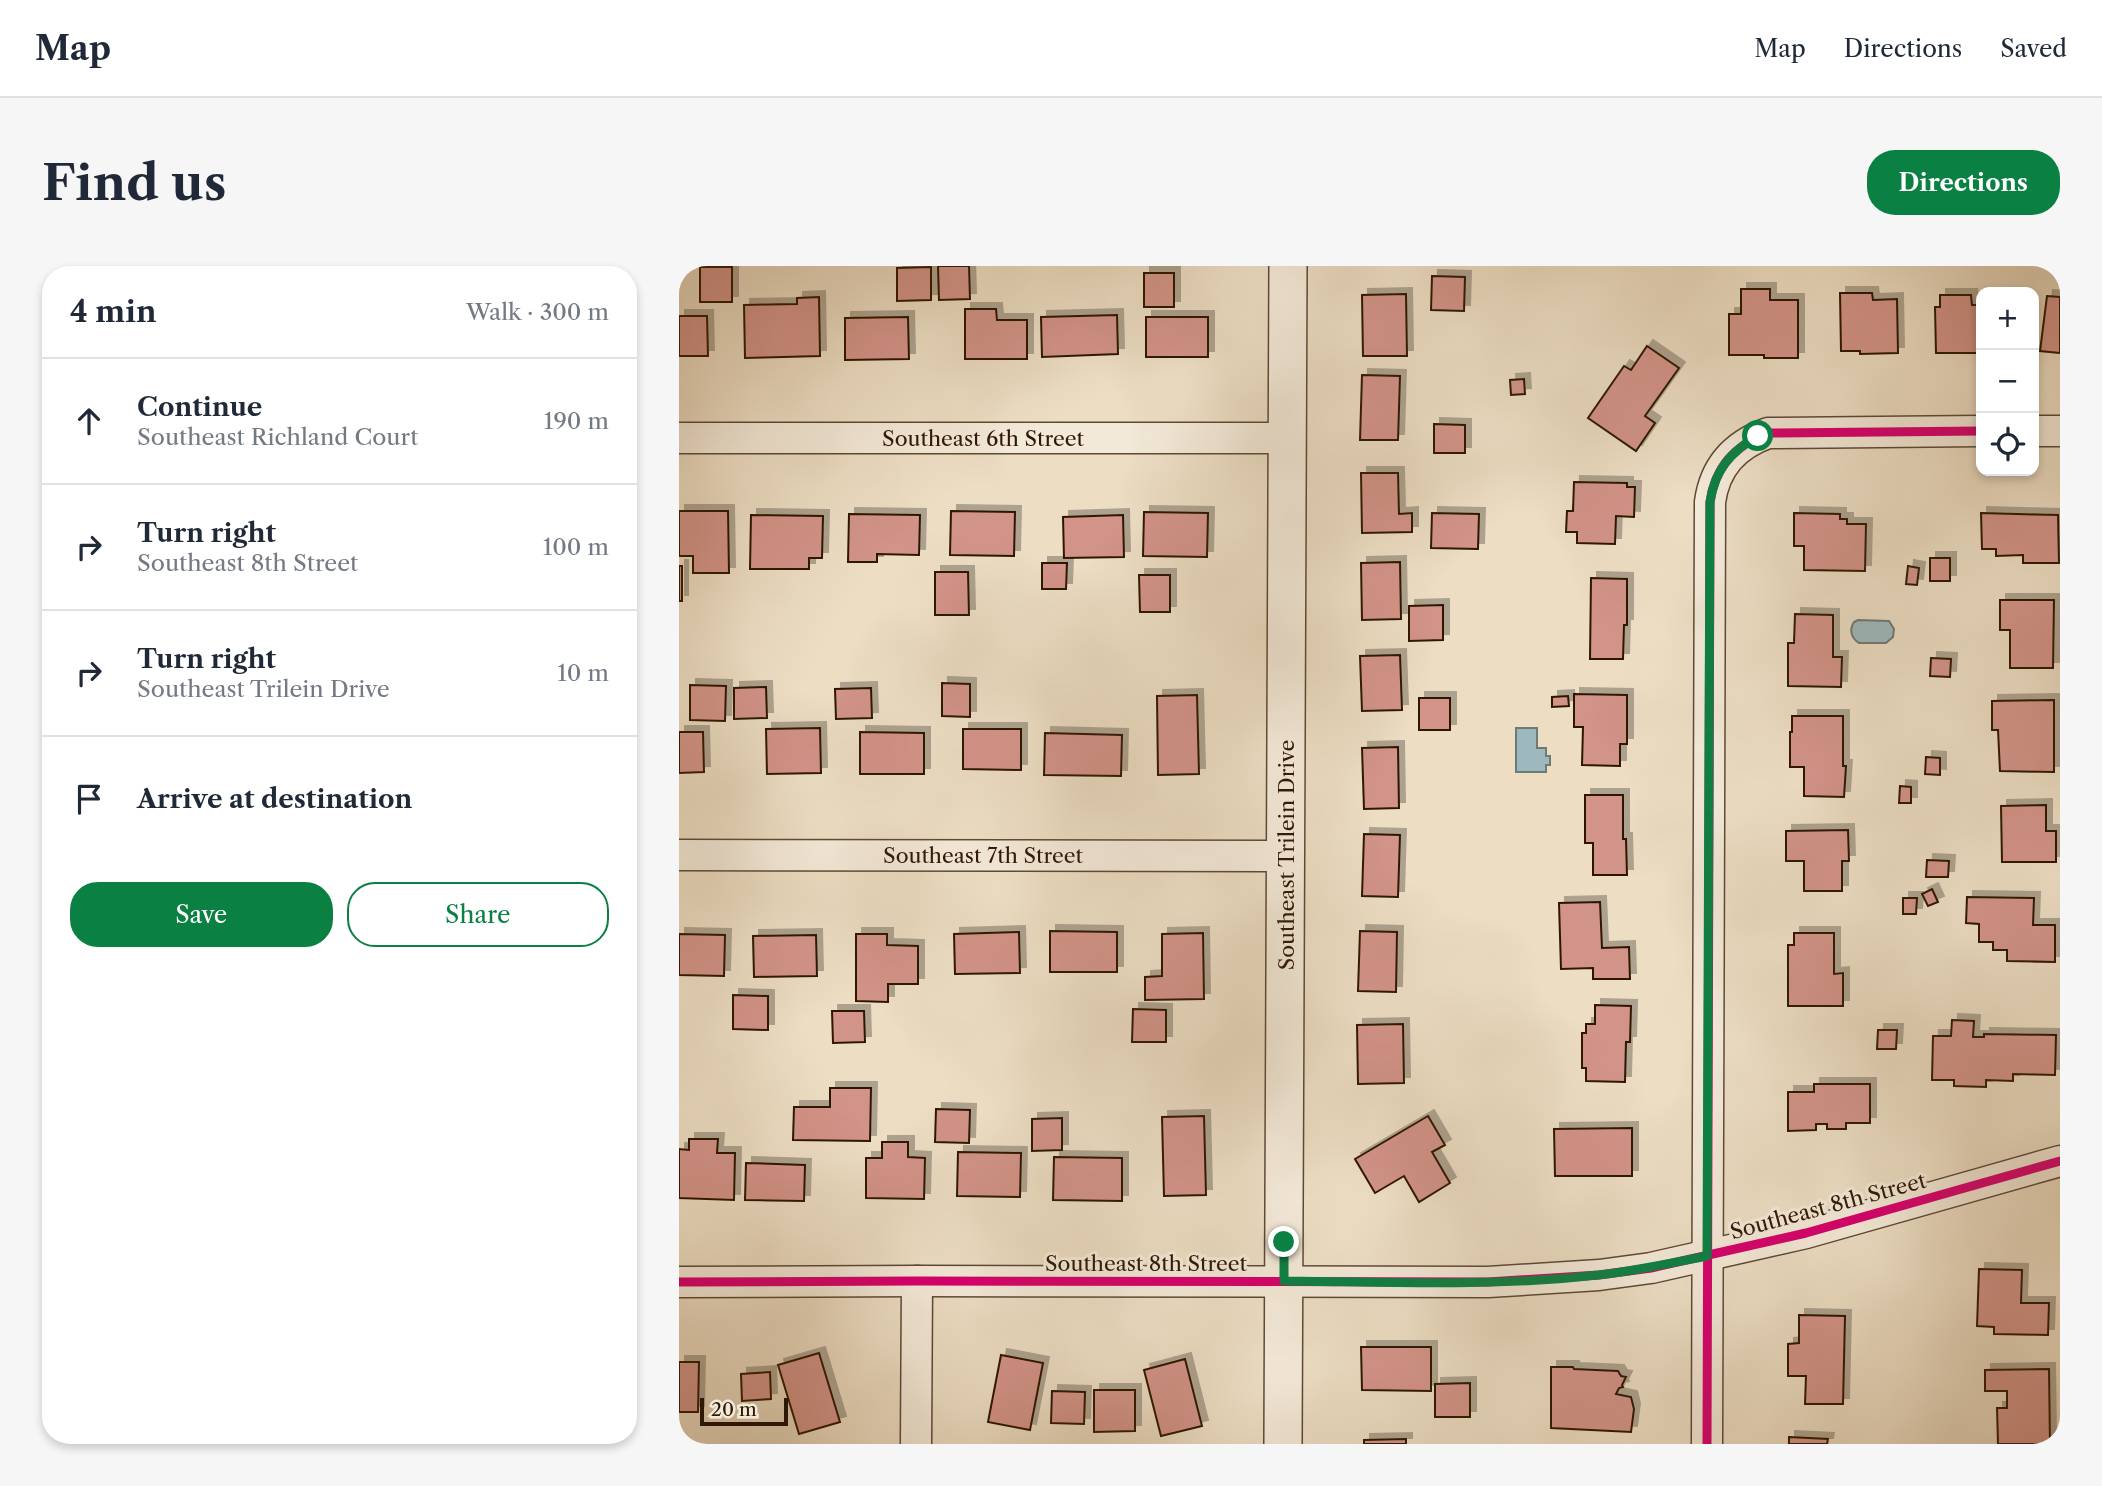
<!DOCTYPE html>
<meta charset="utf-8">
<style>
body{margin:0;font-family:"Libre Caslon Text",serif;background:#f6f6f7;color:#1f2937}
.controls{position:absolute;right:21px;top:21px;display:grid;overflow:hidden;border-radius:14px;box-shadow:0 4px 10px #0003}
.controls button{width:63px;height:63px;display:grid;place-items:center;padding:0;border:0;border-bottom:2px solid #e0e1e3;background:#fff;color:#1f2937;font:35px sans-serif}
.scale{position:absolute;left:21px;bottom:18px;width:88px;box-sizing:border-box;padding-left:7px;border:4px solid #2f1805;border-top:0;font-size:19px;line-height:24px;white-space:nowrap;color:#2f1805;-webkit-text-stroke:5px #f3e9d8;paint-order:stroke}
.stop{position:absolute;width:21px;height:21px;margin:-16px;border:5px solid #0b8043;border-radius:50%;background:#fff}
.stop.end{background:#0b8043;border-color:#fff;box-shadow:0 2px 7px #0008}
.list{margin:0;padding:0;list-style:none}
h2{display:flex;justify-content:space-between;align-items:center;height:91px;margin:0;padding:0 28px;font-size:30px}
h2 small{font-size:23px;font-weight:400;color:#747a83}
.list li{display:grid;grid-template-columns:46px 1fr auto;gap:21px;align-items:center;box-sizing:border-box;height:126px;padding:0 28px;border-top:2px solid #e0e1e3}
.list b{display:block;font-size:26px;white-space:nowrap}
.list p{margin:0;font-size:23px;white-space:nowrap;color:#747a83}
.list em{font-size:23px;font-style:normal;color:#747a83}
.actions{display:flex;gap:14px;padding:21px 28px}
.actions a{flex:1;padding:16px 0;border:2px solid #0b8043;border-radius:28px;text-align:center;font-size:24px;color:#0b8043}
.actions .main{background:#0b8043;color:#fff}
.icon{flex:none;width:38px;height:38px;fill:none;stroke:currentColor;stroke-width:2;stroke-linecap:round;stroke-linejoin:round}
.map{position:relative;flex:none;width:1381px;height:1178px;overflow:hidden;border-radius:28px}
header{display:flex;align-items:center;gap:42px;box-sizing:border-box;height:98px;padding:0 35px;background:#fff;border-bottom:2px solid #e0e1e3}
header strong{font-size:33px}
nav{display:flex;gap:38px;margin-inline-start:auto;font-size:24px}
.intro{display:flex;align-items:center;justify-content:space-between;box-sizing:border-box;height:168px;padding:0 42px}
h1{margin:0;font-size:49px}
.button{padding:18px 32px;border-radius:28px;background:#0b8043;color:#fff;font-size:24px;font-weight:700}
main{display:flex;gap:42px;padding:0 42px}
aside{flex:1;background:#fff;border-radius:28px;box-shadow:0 4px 10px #0003}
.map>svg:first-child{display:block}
.water{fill:#9db9be;stroke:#717974;stroke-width:2}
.building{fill:#d29388;stroke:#2f1805;stroke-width:2;filter:url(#shadow)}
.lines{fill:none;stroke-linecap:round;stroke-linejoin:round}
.minor-casing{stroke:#5e4934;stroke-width:33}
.tertiary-casing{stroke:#5e4934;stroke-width:40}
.minor{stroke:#f3e9d8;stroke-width:30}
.tertiary{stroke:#f3e9d8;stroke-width:37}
.cycleway-casing{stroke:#f3e9d8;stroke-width:13}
.cycleway{stroke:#d6006c;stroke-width:9}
.route{stroke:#0b8043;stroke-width:9}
.labels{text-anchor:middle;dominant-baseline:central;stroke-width:6;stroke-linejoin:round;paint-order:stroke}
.street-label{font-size:21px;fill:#2f1805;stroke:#f3e9d8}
</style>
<header>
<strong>Map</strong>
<nav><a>Map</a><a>Directions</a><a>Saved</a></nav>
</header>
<div class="intro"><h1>Find us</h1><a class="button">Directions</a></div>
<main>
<aside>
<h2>4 min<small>Walk · 300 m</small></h2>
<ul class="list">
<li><svg class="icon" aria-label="ahead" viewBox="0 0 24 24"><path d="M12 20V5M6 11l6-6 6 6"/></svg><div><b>Continue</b><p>Southeast Richland Court</p></div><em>190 m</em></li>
<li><svg class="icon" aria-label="right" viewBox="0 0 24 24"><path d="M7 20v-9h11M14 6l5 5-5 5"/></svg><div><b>Turn right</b><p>Southeast 8th Street</p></div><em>100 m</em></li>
<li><svg class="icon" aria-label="right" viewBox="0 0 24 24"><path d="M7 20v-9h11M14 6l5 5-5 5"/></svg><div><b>Turn right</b><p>Southeast Trilein Drive</p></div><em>10 m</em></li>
<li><svg class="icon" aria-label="arrive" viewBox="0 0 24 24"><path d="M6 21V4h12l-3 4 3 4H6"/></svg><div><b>Arrive at destination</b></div></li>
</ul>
<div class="actions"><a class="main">Save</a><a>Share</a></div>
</aside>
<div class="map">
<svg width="1381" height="1178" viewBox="0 0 1381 1178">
<defs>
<filter id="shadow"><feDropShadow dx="6" dy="-6" stdDeviation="0" flood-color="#0004"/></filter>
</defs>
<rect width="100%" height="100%" fill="#ecddc3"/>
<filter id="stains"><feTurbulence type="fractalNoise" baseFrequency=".00286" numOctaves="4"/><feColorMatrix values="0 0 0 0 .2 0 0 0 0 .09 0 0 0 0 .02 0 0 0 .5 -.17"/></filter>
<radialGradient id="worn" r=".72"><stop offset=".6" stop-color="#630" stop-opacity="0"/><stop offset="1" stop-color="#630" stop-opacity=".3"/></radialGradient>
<g class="water">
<path d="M 1179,354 L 1210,355 L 1215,363 L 1214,371 L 1207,377 L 1180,377 C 1172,372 1170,364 1175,356 Z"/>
<path d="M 837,462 L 858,462 L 858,482 L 867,482 L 867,490 L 871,490 L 871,499 L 867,499 L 867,506 L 837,506 Z"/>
</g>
<g class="building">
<path d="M 259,0 L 290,0 L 291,33 L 260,34 Z"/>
<rect x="21" y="1" width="32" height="35"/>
<path d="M 252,1 L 252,34 L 218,35 L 218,2 Z"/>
<rect x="465" y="7" width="30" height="34"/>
<path d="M 753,10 L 786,11 L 785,45 L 752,44 Z"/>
<path d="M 1062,23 L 1091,23 L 1091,34 L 1119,34 L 1119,92 L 1085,92 L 1085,89 L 1050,89 L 1050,48 L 1062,48 Z"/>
<path d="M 1161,27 L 1193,27 L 1194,34 L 1218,33 L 1219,87 L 1181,88 L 1181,85 L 1162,85 Z"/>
<path d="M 727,28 L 728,90 L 684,90 L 683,29 Z"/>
<path d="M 1261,29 L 1292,29 L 1293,39 L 1302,39 L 1302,87 L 1257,87 L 1256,41 L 1261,41 Z"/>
<path d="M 1368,30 L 1381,31 L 1381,87 L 1361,85 Z"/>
<path d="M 140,31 L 141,90 L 66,92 L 65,39 L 118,38 L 118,32 Z"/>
<path d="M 286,43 L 317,43 L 318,54 L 348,54 L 348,93 L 286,93 Z"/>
<path d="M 438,49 L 439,88 L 363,91 L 362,51 Z"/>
<path d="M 0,50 L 28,50 L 29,90 L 0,90 Z"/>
<path d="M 229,51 L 230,93 L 166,94 L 166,52 Z"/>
<rect x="467" y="51" width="62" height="40"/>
<path d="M 968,80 L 1000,102 L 966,150 L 976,157 L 957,185 L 909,152 L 945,100 L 952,104 Z"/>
<path d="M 683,109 L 721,110 L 719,174 L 681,174 Z"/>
<path d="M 845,113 L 846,128 L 832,129 L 831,114 Z"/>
<path d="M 755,158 L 786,159 L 786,187 L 755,187 Z"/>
<path d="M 682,207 L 719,207 L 720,248 L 733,247 L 733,266 L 683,267 Z"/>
<path d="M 895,216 L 948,217 L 948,221 L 956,221 L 955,251 L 937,250 L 936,278 L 898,277 L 898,266 L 887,266 L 888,245 L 894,245 Z"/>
<path d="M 0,245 L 49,245 L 50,307 L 14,307 L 14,290 L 0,290 Z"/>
<path d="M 272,245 L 336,246 L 335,290 L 271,289 Z"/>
<path d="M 465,246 L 529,247 L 528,291 L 464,290 Z"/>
<path d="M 753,247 L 800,248 L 799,283 L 752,282 Z"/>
<path d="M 1115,247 L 1161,248 L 1161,253 L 1168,253 L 1168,258 L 1187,258 L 1186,305 L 1125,304 L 1125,280 L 1115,280 Z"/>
<path d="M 1302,247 L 1379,249 L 1380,297 L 1344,297 L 1344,289 L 1317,290 L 1317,283 L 1303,283 Z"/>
<path d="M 170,248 L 241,249 L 240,289 L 198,288 L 198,296 L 169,296 Z"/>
<path d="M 72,249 L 144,250 L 143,292 L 130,292 L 130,303 L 71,303 Z"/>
<path d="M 444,249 L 445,291 L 385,292 L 384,251 Z"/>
<rect x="1251" y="292" width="20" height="23"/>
<path d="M 721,296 L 722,353 L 683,354 L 682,297 Z"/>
<path d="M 363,297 L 388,297 L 387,323 L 363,323 Z"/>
<rect x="0" y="300" width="3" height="35"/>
<path d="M 1229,300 L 1240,302 L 1238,319 L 1227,318 Z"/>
<path d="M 256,306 L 289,306 L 290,349 L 256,349 Z"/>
<path d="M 460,309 L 491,309 L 491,346 L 461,346 Z"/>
<path d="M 912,312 L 948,313 L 948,359 L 945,359 L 944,393 L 911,393 Z"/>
<path d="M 1321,334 L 1375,334 L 1374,402 L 1331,402 L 1331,364 L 1321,364 Z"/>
<path d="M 764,339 L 764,374 L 730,375 L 730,340 Z"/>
<path d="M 1116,348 L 1154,349 L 1154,391 L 1163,391 L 1162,421 L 1109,420 L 1109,377 L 1115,377 Z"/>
<path d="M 721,389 L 723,444 L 683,445 L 681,390 Z"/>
<path d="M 1252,392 L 1272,393 L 1271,411 L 1251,410 Z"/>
<path d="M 263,417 L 291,418 L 291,451 L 263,450 Z"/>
<path d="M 11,419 L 47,420 L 46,455 L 11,454 Z"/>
<path d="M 87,421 L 88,452 L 55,453 L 55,422 Z"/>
<path d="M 192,422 L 193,452 L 157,453 L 156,423 Z"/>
<path d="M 895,428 L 948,429 L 948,478 L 941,478 L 941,500 L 903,499 L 904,461 L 895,461 Z"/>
<path d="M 518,429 L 520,508 L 479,509 L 478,430 Z"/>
<path d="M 889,430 L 890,440 L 873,441 L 873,431 Z"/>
<rect x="740" y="432" width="31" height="32"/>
<path d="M 1375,434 L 1375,506 L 1321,505 L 1319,464 L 1313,464 L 1313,435 Z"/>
<path d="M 1113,450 L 1164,450 L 1164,500 L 1167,500 L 1165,531 L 1125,530 L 1125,501 L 1111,501 L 1111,466 L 1113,466 Z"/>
<path d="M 141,462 L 142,507 L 88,508 L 87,463 Z"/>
<path d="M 284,463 L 342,463 L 342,504 L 284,503 Z"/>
<path d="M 0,466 L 24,466 L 25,506 L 0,507 Z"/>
<path d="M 181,466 L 245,467 L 245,508 L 181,508 Z"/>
<path d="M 366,467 L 443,469 L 442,510 L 365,509 Z"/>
<path d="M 719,481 L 720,542 L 685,543 L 683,482 Z"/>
<path d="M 1247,491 L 1261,492 L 1261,509 L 1246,508 Z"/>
<path d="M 1221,520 L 1232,521 L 1232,537 L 1220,537 Z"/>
<path d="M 906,529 L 944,529 L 944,573 L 947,573 L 948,609 L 914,609 L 914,577 L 906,577 Z"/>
<path d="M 1367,539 L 1367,565 L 1377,565 L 1377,596 L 1323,596 L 1322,540 Z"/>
<path d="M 1169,564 L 1170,595 L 1163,595 L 1163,625 L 1125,625 L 1125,595 L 1107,595 L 1107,565 Z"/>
<path d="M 685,568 L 721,569 L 719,631 L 683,630 Z"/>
<path d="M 1248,594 L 1270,595 L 1269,611 L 1247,611 Z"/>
<path d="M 1253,623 L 1259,636 L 1249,640 L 1243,628 Z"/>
<path d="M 1288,631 L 1355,632 L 1354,659 L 1376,659 L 1376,696 L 1328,695 L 1328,684 L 1314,684 L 1314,676 L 1300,676 L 1300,658 L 1287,657 Z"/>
<path d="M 1224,632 L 1238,632 L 1237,648 L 1224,648 Z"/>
<path d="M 921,636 L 923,682 L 950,681 L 951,713 L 914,713 L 914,702 L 882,703 L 880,637 Z"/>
<path d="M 371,665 L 438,666 L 438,706 L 371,706 Z"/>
<path d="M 681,665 L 718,666 L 717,726 L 679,725 Z"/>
<path d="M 340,666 L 341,707 L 276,708 L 275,668 Z"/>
<path d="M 524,667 L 525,733 L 466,734 L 466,711 L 483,710 L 483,668 Z"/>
<path d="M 1115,667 L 1155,667 L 1155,708 L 1164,707 L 1164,740 L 1109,740 L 1109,679 L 1115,679 Z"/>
<path d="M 0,668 L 46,669 L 45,710 L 0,709 Z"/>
<path d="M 177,668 L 208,668 L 208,679 L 239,680 L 239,718 L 209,718 L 209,736 L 177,735 Z"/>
<path d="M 137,669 L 138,710 L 75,711 L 74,670 Z"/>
<path d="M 54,729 L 89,730 L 89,764 L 54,763 Z"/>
<path d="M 916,739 L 952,740 L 951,776 L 947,776 L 946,816 L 907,815 L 907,802 L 903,802 L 903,767 L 907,767 L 907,758 L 916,758 Z"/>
<path d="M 454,743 L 487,744 L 487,776 L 453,776 Z"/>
<path d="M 153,745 L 185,745 L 186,776 L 154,777 Z"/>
<path d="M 1273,754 L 1295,755 L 1294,771 L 1305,771 L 1305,768 L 1377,769 L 1376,809 L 1334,808 L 1334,815 L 1307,814 L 1307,821 L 1275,820 L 1275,814 L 1253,814 L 1254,770 L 1272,770 Z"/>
<path d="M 724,758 L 725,817 L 679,818 L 678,759 Z"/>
<path d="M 1199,764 L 1218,764 L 1217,783 L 1198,783 Z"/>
<path d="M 1135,818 L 1191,818 L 1191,857 L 1167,857 L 1167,863 L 1148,863 L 1148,858 L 1137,858 L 1137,864 L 1109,865 L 1109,826 L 1135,826 Z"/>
<path d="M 151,822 L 192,822 L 191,875 L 114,874 L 115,841 L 151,841 Z"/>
<path d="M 257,843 L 291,844 L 290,877 L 256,876 Z"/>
<path d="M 525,850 L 527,929 L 485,930 L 483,851 Z"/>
<path d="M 749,850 L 766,879 L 753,886 L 771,917 L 740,936 L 725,910 L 696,927 L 676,893 Z"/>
<path d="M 383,852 L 383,884 L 353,885 L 353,853 Z"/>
<path d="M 953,862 L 953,910 L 876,910 L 875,863 Z"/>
<path d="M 10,873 L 39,873 L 38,887 L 56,887 L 55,934 L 0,932 L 0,883 L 10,884 Z"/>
<path d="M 203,876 L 229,876 L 229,891 L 246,892 L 245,933 L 187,932 L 187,892 L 203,892 Z"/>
<path d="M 279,886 L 342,887 L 341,931 L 278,930 Z"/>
<path d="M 375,891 L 443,892 L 443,935 L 374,934 Z"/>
<path d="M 67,897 L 126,899 L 125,935 L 66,934 Z"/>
<path d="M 1300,1003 L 1343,1004 L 1342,1037 L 1370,1037 L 1369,1069 L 1315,1068 L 1315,1061 L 1298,1060 Z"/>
<path d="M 1120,1049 L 1166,1050 L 1164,1138 L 1126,1138 L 1127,1110 L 1109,1110 L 1109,1078 L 1120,1077 Z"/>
<path d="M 682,1081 L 752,1081 L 752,1125 L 683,1124 Z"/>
<path d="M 140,1087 L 161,1156 L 120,1168 L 99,1099 Z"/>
<path d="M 322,1089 L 364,1097 L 351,1164 L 309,1156 Z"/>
<path d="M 506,1093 L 523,1160 L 482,1170 L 465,1104 Z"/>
<path d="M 0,1096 L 20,1096 L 19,1146 L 0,1146 Z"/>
<path d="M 872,1101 L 894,1101 L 895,1103 L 939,1105 L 942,1110 L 947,1111 L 943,1119 L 944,1121 L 940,1122 L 937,1128 L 952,1131 L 955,1143 L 952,1166 L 872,1162 Z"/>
<path d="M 1370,1103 L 1371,1178 L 1319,1178 L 1318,1142 L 1328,1142 L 1328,1125 L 1306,1125 L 1306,1104 Z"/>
<path d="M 91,1106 L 92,1133 L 63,1135 L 62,1108 Z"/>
<path d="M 791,1117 L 791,1151 L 756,1151 L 756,1118 Z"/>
<path d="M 415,1124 L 456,1124 L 456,1165 L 415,1166 Z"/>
<path d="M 373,1125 L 406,1126 L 405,1158 L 372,1157 Z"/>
<path d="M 1110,1171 L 1149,1173 L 1148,1178 L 1110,1178 Z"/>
<path d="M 727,1173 L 727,1178 L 685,1178 L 685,1174 Z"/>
</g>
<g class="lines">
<defs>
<g id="minor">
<path d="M 1355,165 L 1381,165"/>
<path d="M 0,172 L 608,172"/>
<path d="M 0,589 L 607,590"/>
<path d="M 0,1016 L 238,1015 L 809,1016 L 920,1009 L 972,1002 L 1127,967 L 1381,895"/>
<path d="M 237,1178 L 238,1015"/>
<path d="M 1028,1178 L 1031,236 C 1036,200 1056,179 1089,167 L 1302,165"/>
</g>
<path id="tertiary" d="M 604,1178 L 609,0"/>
</defs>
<use href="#minor" class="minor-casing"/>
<use href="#tertiary" class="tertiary-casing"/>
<use href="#minor" class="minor"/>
<use href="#tertiary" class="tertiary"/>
<defs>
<g id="cycleway">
<path d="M 0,1016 L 238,1015 L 809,1016 L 920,1009 L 972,1002 L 1127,967 L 1381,895"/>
<path d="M 1028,1178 L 1031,236 C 1036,200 1056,179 1089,167 L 1302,165"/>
</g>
</defs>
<use href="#cycleway" class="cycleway-casing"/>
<use href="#cycleway" class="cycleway"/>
</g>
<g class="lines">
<path class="route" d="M 605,976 L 605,1015 C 709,1016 815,1021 919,1009 C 956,1005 992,997 1028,990 L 1031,236 C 1036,204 1051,186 1079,170"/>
</g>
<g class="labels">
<g class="street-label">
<text x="304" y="172">Southeast 6th Street</text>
<text x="304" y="589">Southeast 7th Street</text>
<text transform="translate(607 589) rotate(-90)">Southeast Trilein Drive</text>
<text transform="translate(1149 940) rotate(-15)">Southeast 8th Street</text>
<text x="467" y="997">Southeast 8th Street</text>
</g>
</g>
<rect width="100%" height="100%" filter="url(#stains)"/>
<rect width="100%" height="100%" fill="url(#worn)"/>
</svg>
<div class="controls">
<button>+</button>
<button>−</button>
<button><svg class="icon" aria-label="locate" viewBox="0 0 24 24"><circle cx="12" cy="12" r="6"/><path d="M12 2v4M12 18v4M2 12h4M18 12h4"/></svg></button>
</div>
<div class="scale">20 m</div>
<div class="stop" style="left:1079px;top:170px"></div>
<div class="stop end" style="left:605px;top:976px"></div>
</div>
</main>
